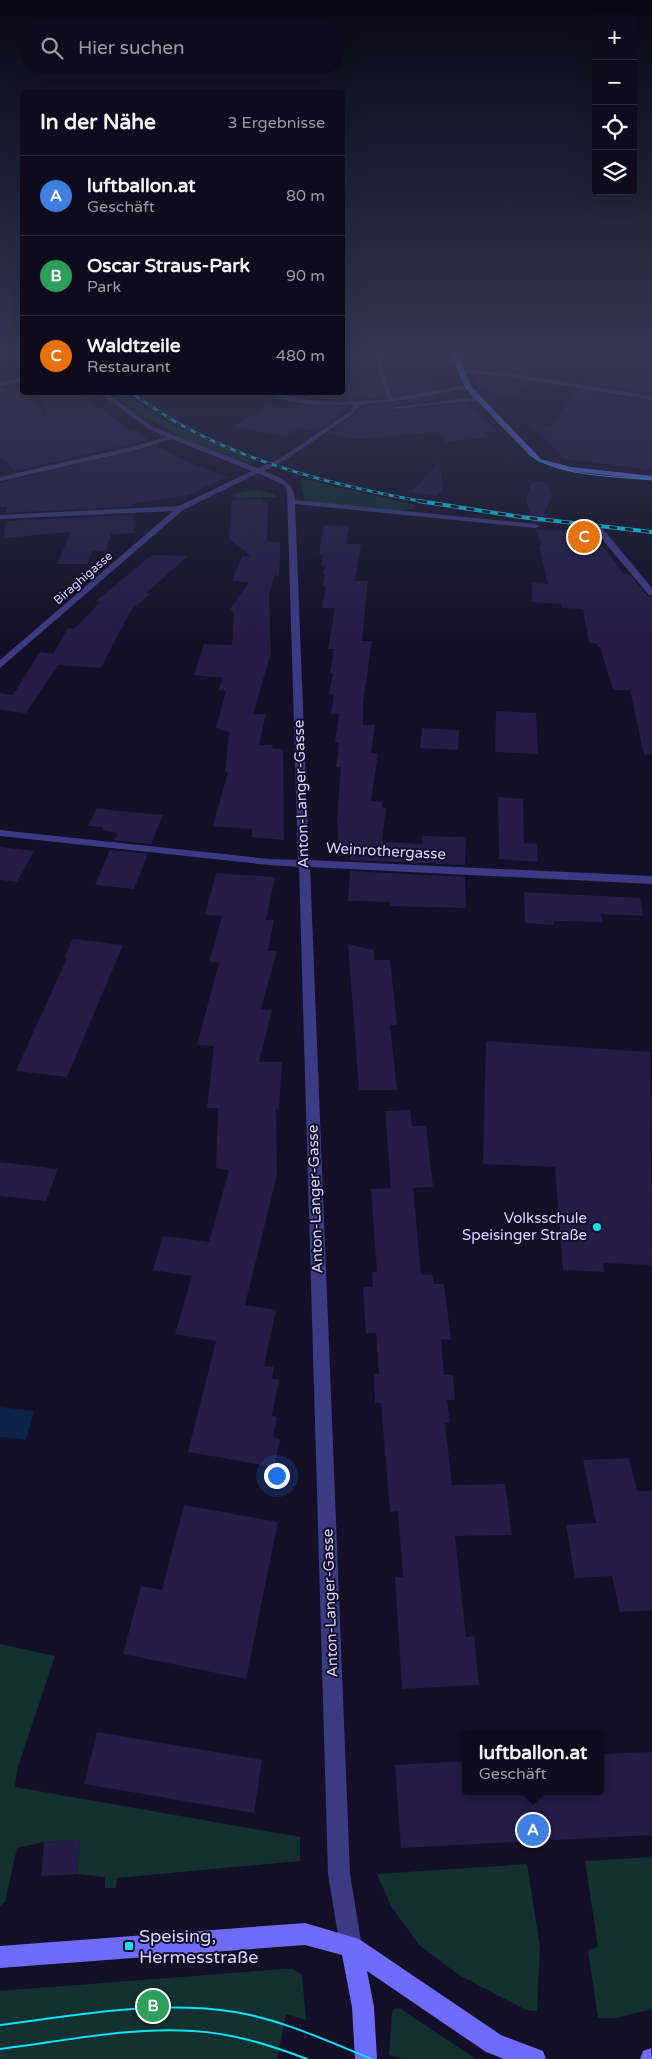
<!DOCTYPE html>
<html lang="de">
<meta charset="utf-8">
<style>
body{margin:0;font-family:"Varela Round",sans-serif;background:#1c1929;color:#f1f3f6}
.controls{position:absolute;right:15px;top:15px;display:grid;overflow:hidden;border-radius:5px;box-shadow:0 5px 20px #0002}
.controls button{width:45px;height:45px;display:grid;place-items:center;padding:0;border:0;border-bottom:1px solid #2e2b3b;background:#0e0b1c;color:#f1f3f6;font:25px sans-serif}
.you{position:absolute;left:276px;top:1475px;width:18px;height:18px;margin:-12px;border:4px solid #fff;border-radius:50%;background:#1a73e8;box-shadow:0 0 0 8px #1a73e833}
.badge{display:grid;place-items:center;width:32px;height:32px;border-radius:50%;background:#00e5ff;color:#fff;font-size:16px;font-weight:700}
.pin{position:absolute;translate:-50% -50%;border:2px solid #fff;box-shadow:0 1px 5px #0006}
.popup{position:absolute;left:462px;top:1730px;width:142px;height:65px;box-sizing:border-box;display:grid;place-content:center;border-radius:5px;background:#0e0b1c;filter:drop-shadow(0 1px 4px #0005);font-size:16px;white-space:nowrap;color:#9b9ba3}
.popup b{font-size:19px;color:#f1f3f6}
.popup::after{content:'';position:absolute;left:50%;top:100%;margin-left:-10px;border:10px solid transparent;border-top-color:#0e0b1c}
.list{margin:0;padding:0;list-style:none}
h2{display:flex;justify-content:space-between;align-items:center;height:65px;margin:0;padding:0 20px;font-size:21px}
h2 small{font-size:16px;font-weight:400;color:#9b9ba3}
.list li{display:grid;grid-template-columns:32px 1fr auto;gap:15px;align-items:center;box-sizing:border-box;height:80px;padding:0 20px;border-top:1px solid #2e2b3b}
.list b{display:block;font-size:19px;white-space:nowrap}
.list p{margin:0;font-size:16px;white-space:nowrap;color:#9b9ba3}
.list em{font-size:16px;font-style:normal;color:#9b9ba3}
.icon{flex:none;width:28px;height:28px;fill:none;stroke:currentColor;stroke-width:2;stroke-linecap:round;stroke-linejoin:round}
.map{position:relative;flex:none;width:652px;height:2059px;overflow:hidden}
.search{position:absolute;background:#0e0b1c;box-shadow:0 5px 20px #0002;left:20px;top:20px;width:325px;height:55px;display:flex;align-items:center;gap:12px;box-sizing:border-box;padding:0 18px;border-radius:28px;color:#9b9ba3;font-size:19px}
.panel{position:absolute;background:#0e0b1c;box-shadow:0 5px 20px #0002;left:20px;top:90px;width:325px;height:305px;border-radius:5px}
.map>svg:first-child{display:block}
.green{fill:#12302f}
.water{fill:#0c2248}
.building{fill:#241b47}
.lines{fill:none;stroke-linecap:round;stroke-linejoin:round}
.street{fill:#3d3a85;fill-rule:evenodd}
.secondary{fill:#6f6bff;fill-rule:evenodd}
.tram-far1{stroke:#00e5ff;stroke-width:1}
.tram{stroke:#00e5ff;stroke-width:2}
.rail-far1-casing{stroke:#00e5ff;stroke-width:3}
.rail-casing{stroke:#00e5ff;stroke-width:4}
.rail-far1{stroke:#130f26;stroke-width:2;stroke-dasharray:5.5;stroke-linecap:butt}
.rail{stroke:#130f26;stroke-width:2.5;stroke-dasharray:8;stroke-linecap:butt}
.poi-dot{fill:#00e5ff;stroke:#130f26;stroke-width:2}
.labels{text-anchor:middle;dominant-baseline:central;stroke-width:4;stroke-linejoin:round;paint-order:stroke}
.far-street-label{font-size:12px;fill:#d9d4ff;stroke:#130f26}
.street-label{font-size:15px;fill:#d9d4ff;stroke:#130f26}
.poi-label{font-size:15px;fill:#d9d4ff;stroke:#130f26;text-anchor:end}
.near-poi-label{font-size:18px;fill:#d9d4ff;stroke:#130f26;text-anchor:start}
</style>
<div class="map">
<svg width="652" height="2059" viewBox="0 0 652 2059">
<rect width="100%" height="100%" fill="#130f26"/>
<g class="green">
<path d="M 110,393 L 124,393 L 171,424 L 257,462 L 250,464 L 184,439 L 136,412 Z"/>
<path d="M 304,479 L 415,505 L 412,509 L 398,511 L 305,502 L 301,480 Z"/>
<path d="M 256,490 L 271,493 L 277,497 L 238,498 L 232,496 L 242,492 Z"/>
<path d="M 0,1644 L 55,1656 L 17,1770 L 15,1787 L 300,1837 L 300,1861 L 117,1878 L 116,1888 L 105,1888 L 105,1877 L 77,1874 L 80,1840 L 44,1842 L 17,1848 L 5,1902 L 0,1906 Z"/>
<path d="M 652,1857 L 652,2009 L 616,2018 L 598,2018 L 588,1950 L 598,1947 L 585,1861 Z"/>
<path d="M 527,1864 L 540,1947 L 537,2011 L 526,2010 L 459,1975 L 419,1945 L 391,1906 L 377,1874 Z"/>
<path d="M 284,1969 L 293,1969 L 302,1975 L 306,2020 L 286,2014 L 277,2059 L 0,2059 L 0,1991 Z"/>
<path d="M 399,2008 L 476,2059 L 404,2059 L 389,2055 L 392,2013 L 394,2009 Z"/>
</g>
<path class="water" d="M 0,1407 L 34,1411 L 26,1440 L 0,1437 Z"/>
<g class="building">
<path d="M 342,354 L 362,354 L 363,362 L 373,362 L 385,397 L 343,400 L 307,398 L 311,392 L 342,392 Z"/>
<path d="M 427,354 L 434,389 L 393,396 L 383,361 L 403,361 L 403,358 L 406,358 L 406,355 Z"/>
<path d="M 495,354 L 556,354 L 534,375 L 478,368 L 478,358 L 495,360 Z"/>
<path d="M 596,354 L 652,359 L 652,394 L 585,383 L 590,377 L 580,376 Z"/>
<path d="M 477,376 L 509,379 L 527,382 L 514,395 L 477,389 Z"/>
<path d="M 14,385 L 47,414 L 37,392 L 78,392 L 130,431 L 135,430 L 148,440 L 16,471 L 0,457 L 0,388 Z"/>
<path d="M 579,390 L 652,402 L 652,470 L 564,459 L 528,423 L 550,426 Z"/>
<path d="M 436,396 L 436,400 L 393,405 L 391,407 L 396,411 L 469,403 L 497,432 L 483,431 L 489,437 L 446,442 L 438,432 L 356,439 L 327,434 L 354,416 L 361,407 Z"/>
<path d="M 301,405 L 350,407 L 316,432 L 298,428 L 285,437 L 233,426 L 269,406 L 290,410 Z"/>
<path d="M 156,446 L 195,465 L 228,477 L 188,495 L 132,504 L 132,506 L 6,513 L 7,507 L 0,507 L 0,483 Z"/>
<path d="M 439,463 L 443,489 L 436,496 L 411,492 Z"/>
<path d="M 542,480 L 553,492 L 540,524 L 532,522 L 526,499 L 532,482 Z"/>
<path d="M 263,499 L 263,503 L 268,503 L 267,541 L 280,542 L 280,558 L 279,577 L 275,575 L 269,594 L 271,653 L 253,714 L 266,714 L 259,745 L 273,745 L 272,749 L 283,749 L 284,840 L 252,837 L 252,829 L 213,826 L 228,772 L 225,772 L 229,732 L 216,728 L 226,691 L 218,690 L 223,678 L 194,675 L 204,644 L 232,645 L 234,614 L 230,609 L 249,582 L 232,581 L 242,556 L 252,557 L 229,539 L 232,500 Z"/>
<path d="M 133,515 L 134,533 L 111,534 L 106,551 L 92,551 L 87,564 L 57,564 L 71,532 L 4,538 L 6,521 Z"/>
<path d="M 324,525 L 349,526 L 346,544 L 361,544 L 355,581 L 368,581 L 362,641 L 372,641 L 363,702 L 363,725 L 375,725 L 371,753 L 378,753 L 371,801 L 382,802 L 382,808 L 386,808 L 382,842 L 422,844 L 422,836 L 466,837 L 465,865 L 351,860 L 351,852 L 339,851 L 337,818 L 341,767 L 336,767 L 339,743 L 335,742 L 339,714 L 331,714 L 334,694 L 329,694 L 333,673 L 330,673 L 334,649 L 328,649 L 335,608 L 322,608 L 326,587 L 323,587 L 325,574 L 323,574 L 325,566 L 321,566 L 323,554 L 319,554 Z"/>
<path d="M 535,530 L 591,531 L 624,574 L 629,574 L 648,596 L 652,597 L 652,754 L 644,755 L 630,690 L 613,690 L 600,647 L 598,647 L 597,644 L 589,643 L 583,609 L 562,608 L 562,604 L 532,602 L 532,583 L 548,584 L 539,545 L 542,545 Z"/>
<path d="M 152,555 L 188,556 L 146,593 L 150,594 L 131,610 L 101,668 L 58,665 L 26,713 L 0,710 L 0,693 L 13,695 L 40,652 L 53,654 L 68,628 L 74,629 L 100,602 L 96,601 Z"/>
<path d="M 496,711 L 536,713 L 538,754 L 495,752 Z"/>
<path d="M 422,728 L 459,730 L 458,750 L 420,748 Z"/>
<path d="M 498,797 L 523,799 L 524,843 L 537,844 L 538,862 L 499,859 Z"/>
<path d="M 97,808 L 119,811 L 163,815 L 151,844 L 114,840 L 118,833 L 102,830 L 103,827 L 88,826 Z"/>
<path d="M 0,847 L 34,851 L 17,882 L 0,880 Z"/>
<path d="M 110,850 L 148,854 L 134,889 L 95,885 Z"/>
<path d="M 350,871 L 465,877 L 466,908 L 390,906 L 391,902 L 348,901 Z"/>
<path d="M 216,873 L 275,877 L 266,920 L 274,920 L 268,951 L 277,951 L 261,1009 L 272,1010 L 259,1062 L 282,1062 L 279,1109 L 276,1109 L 277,1175 L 245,1305 L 276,1310 L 264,1366 L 274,1367 L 272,1378 L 279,1380 L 272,1416 L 277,1417 L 273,1437 L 280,1439 L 274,1467 L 188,1452 L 216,1341 L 175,1334 L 192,1276 L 153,1270 L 163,1236 L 209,1242 L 229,1170 L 216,1168 L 218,1108 L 207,1108 L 214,1046 L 197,1045 L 219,963 L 209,962 L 222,916 L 205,915 Z"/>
<path d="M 524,892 L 640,898 L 643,916 L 601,914 L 603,922 L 554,921 L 554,925 L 525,923 Z"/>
<path d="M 73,939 L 123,945 L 67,1077 L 16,1071 L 67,958 L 64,957 Z"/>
<path d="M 348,944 L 374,950 L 375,960 L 390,960 L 397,1025 L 390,1025 L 397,1090 L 359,1090 Z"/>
<path d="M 486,1041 L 650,1052 L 652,1265 L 603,1263 L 604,1272 L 563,1270 L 555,1167 L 483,1164 Z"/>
<path d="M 410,1110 L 412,1126 L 426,1126 L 433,1187 L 413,1188 L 421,1274 L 433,1275 L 434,1284 L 444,1284 L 451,1340 L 441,1339 L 444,1375 L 453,1375 L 455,1400 L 447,1400 L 450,1423 L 445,1423 L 452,1485 L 505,1484 L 512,1535 L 455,1536 L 466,1637 L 474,1636 L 479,1685 L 402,1689 L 395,1577 L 403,1577 L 398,1511 L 390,1512 L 381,1403 L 375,1403 L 374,1374 L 379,1374 L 376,1333 L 366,1334 L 363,1287 L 373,1287 L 372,1272 L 377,1272 L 371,1189 L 391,1188 L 385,1111 Z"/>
<path d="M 0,1162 L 58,1169 L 46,1201 L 0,1196 Z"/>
<path d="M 629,1458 L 637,1491 L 652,1491 L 652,1610 L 620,1612 L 612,1576 L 575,1578 L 566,1525 L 596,1523 L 583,1460 Z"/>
<path d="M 184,1505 L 278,1522 L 246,1679 L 123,1654 L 141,1586 L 162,1590 Z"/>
<path d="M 97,1732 L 262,1760 L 254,1813 L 84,1784 Z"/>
<path d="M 652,1752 L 652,1835 L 401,1848 L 395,1765 L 466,1761 L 466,1791 L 600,1791 L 600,1754 Z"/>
<path d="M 80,1840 L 77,1874 L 41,1876 L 44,1842 Z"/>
</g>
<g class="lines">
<g class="street">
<path d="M 373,354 L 379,354 L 392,398 L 468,385 L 471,387 L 417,398 L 360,405 L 353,414 L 285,460 L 264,471 C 279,477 294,481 295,500 L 536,524 L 540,526 L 536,528 L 295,504 L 309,860 L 652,876 L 652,884 L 310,867 L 350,1874 L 362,1947 L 359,1955 L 351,1958 L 343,1955 L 340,1947 L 328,1874 L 299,867 L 269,865 L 0,836 L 0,830 L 269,859 L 298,860 L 287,490 L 284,485 L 258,473 L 183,510 L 0,668 L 0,660 L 173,511 L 0,519 L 0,515 L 179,506 L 252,471 L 172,439 L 133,451 L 0,481 L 0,477 L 131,447 L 167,437 L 149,429 L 98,392 L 106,392 L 153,427 L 258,468 L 281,458 L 349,412 L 354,405 C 324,406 289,405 262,392 C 281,392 298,399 316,401 C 340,403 363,401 387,399 Z"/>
<path d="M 461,369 L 509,373 L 652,396 L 652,400 L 509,377 L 459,372 Z"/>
<path d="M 22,378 L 22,382 L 0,386 L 0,382 Z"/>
<path d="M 479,397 L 481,400 L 396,409 L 393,407 Z"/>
<path d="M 596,528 L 602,528 L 652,588 L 652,595 L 649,595 L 596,532 Z"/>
</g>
<g class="secondary">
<path d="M 451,354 L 457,354 L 471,386 L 541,459 L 571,467 L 652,476 L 652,480 L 570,471 L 537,461 L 466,388 Z"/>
<path d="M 305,1923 L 359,1939 L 501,2035 L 543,2051 L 546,2059 L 504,2059 L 486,2052 L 367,1971 L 374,2007 L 377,2059 L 355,2059 L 352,2007 L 342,1955 L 305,1945 L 0,1968 L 0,1946 Z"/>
<path d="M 651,2048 L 652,2059 L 640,2059 L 643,2051 Z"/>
</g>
<path class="tram-far1" d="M 453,354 L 465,386 L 472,395 L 530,455 C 561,477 615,476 652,480"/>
<g class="tram">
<path d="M 0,2025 C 78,2015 157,2000 235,2012 C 283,2020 327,2041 372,2059"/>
<path d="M 0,2049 C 64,2041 128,2027 193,2031 C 232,2033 270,2045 307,2059"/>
</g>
<defs>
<path id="rail-far1" d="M 130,392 C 148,404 166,417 185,427 C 259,467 343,487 425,502"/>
<path id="rail" d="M 419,501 L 521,517 L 652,532"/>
</defs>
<use href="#rail-far1" class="rail-far1-casing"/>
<use href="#rail" class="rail-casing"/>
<use href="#rail-far1" class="rail-far1"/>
<use href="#rail" class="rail"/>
</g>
<linearGradient id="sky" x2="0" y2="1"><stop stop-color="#0a0815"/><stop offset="0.55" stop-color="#333752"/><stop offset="1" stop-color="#333752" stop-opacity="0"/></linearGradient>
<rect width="652" height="642" fill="url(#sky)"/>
<g class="poi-dot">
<circle cx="597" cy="1227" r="5"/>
<rect x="124" y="1941" width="10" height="10" rx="2.5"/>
</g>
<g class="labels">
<g class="far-street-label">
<text transform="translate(83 578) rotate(-41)">Biraghigasse</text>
</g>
<g class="street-label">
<text transform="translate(301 794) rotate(-92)">Anton-Langer-Gasse</text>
<text transform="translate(386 851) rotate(3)">Weinrothergasse</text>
<text transform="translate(315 1199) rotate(-92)">Anton-Langer-Gasse</text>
<text transform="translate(330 1603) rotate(-92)">Anton-Langer-Gasse</text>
</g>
<g class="poi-label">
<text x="587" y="1218">Volksschule<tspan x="587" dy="17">Speisinger Straße</tspan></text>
</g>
<g class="near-poi-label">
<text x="139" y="1936">Speising,<tspan x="139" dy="21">Hermesstraße</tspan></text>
</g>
</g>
</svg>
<div class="controls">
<button>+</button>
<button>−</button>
<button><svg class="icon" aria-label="locate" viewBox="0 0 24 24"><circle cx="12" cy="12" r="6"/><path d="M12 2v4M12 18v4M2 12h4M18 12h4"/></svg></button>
<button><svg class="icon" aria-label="layers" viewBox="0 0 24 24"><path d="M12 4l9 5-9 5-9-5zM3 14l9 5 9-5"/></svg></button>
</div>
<div class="you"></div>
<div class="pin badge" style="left:533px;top:1830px;background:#3f7fe0">A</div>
<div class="popup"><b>luftballon.at</b>Geschäft</div>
<div class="pin badge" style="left:153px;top:2006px;background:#2e9e5b">B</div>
<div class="pin badge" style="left:584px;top:537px;background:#e8710a">C</div>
<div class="search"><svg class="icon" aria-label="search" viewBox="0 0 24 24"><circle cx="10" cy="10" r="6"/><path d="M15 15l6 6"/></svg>Hier suchen</div>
<section class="panel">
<h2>In der Nähe<small>3 Ergebnisse</small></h2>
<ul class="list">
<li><span class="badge" style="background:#3f7fe0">A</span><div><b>luftballon.at</b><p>Geschäft</p></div><em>80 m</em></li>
<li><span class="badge" style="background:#2e9e5b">B</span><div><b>Oscar Straus-Park</b><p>Park</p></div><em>90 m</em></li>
<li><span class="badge" style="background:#e8710a">C</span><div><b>Waldtzeile</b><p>Restaurant</p></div><em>480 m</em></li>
</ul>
</section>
</div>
